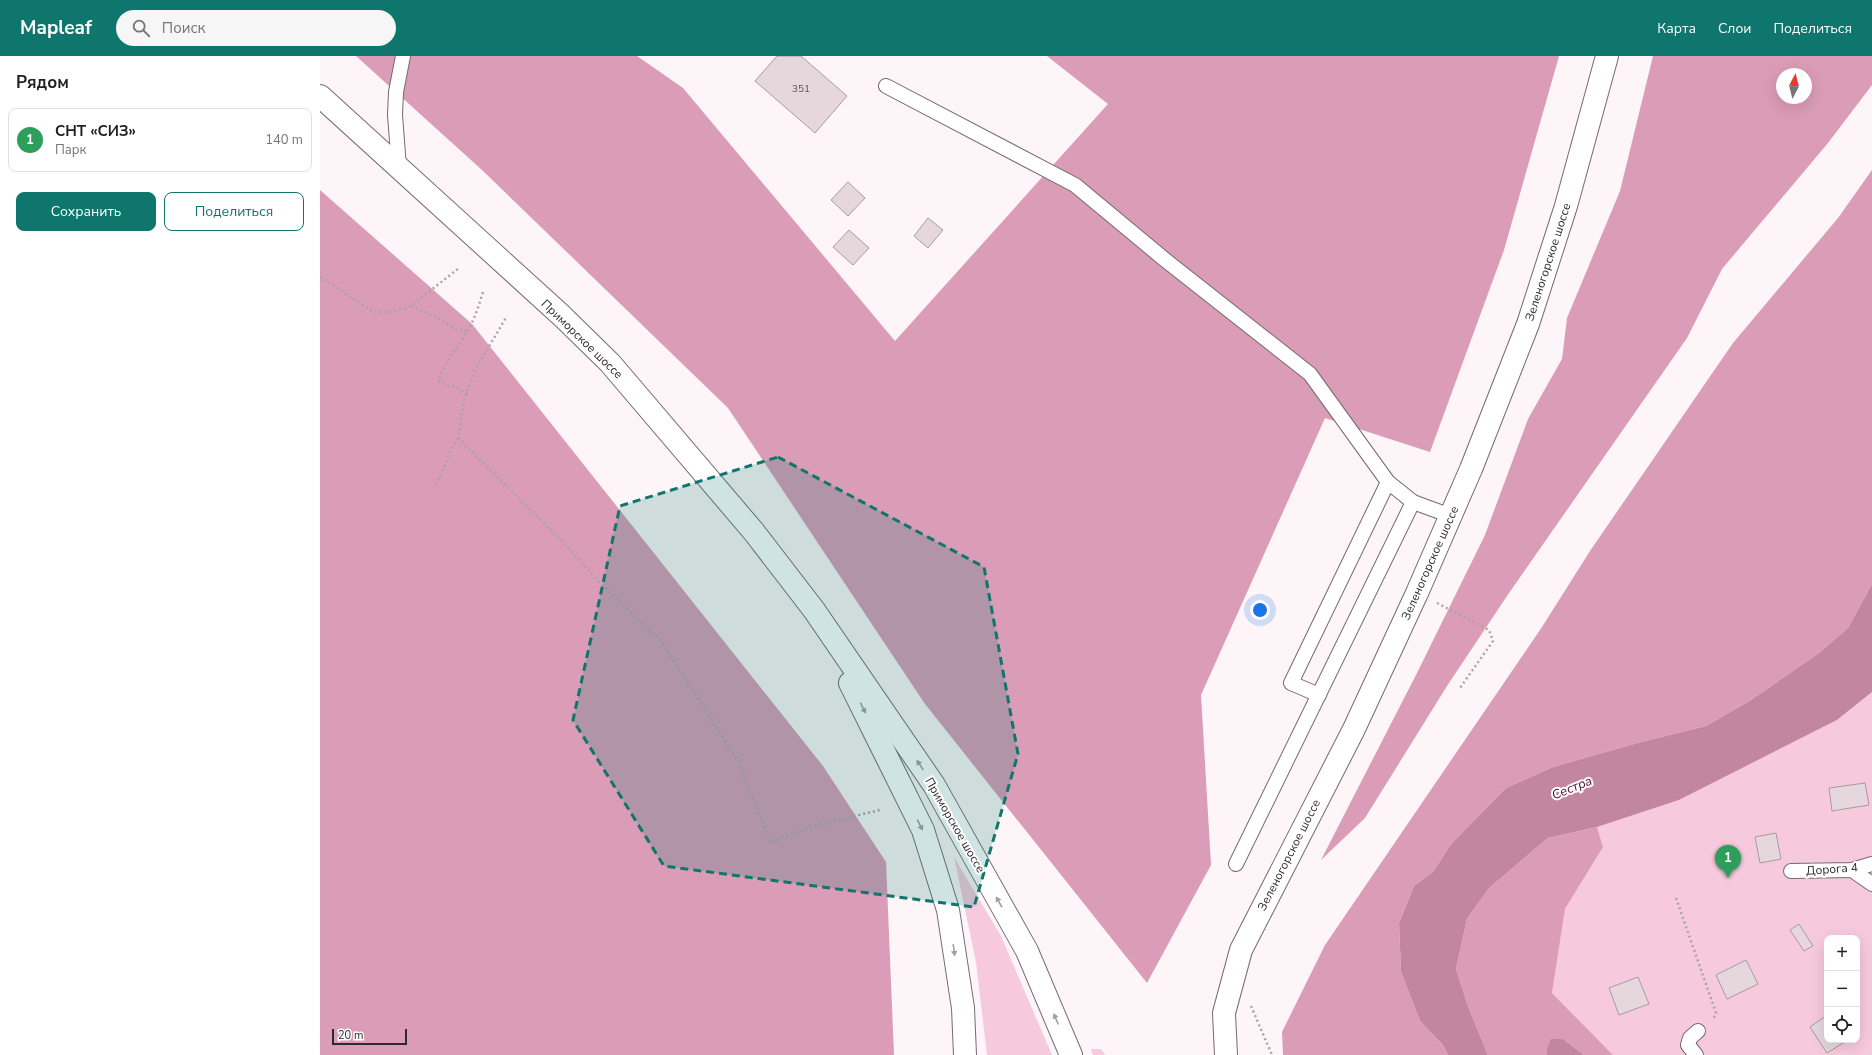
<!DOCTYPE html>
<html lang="ru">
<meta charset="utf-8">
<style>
body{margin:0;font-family:"Nunito Sans",sans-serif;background:#f6f6f6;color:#202124}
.controls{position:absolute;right:12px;bottom:12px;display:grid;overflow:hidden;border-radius:8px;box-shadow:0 4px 16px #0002}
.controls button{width:36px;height:36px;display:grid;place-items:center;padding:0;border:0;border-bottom:1px solid #e0e0e0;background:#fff;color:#202124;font:20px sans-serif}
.compass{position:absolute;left:1456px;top:12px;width:36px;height:36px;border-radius:50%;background:#fff;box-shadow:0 4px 16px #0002;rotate:7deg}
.scale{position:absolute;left:12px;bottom:10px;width:75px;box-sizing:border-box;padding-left:4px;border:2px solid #2f292c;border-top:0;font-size:11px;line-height:14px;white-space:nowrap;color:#2f292c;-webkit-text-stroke:3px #fff;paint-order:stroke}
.you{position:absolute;left:940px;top:554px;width:14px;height:14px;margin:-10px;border:3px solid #fff;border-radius:50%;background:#1a73e8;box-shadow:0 0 0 6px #1a73e833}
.badge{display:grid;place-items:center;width:26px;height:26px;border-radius:50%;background:#0f766e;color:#fff;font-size:13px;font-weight:700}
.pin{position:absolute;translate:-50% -33px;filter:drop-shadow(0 1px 2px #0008)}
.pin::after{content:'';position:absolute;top:21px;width:14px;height:12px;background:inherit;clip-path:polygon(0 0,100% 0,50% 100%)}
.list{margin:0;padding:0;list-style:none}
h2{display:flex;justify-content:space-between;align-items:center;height:52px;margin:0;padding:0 16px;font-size:17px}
h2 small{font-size:13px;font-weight:400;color:#757577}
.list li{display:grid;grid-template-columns:26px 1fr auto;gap:12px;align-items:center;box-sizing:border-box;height:64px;margin:0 8px 8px;padding:0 8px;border:1px solid #e0e0e0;border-radius:8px}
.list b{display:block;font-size:15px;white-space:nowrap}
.list p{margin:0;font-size:13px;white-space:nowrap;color:#757577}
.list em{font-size:13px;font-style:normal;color:#757577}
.actions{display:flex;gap:8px;padding:12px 16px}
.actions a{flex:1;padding:9px 0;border:1px solid #0f766e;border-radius:8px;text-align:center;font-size:14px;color:#0f766e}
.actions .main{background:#0f766e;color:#fff}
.icon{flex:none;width:22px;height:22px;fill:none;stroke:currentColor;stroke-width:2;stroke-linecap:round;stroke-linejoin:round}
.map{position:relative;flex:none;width:1552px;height:999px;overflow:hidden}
header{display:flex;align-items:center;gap:24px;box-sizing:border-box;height:56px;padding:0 20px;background:#0f766e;color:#fff}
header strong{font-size:19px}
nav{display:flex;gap:22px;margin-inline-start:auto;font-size:14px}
.search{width:280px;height:36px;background:#f6f6f6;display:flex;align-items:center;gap:10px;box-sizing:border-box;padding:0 14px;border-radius:22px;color:#757577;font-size:15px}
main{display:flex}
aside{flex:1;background:#fff}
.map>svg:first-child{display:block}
.green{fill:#f6cadc;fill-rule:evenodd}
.forest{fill:#da9cb6;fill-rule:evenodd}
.water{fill:#c386a0}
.building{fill:#e5d7dc;stroke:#a89a9f}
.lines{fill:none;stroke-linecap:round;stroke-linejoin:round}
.service-casing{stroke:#76696e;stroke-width:16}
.primary-casing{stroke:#76696e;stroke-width:24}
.trunk-casing{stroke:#76696e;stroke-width:24}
.path{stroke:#aba3a6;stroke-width:2.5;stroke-dasharray:2 3;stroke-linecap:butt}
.service{stroke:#fff;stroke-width:14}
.primary{stroke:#fff;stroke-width:22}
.trunk{stroke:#fff;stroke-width:22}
.oneway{fill:#a19fa0}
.marked{fill:#0f766e;fill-opacity:0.2;stroke:#0f766e;stroke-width:3;stroke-dasharray:8 5;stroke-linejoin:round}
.labels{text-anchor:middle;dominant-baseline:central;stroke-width:4;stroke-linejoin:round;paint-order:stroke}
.number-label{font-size:10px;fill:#5c5458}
.street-label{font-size:12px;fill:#2f292c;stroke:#fff}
.water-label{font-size:13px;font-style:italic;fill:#540a34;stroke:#fff}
</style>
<header>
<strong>Mapleaf</strong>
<div class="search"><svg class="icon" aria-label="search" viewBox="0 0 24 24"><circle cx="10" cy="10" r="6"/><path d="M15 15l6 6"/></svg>Поиск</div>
<nav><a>Карта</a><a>Слои</a><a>Поделиться</a></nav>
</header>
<main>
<aside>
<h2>Рядом<small></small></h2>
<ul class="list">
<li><span class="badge" style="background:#2e9e5b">1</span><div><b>СНТ «СИЗ»</b><p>Парк</p></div><em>140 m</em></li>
</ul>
<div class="actions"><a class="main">Сохранить</a><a>Поделиться</a></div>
</aside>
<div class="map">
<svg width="1552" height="999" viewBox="0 0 1552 999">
<rect width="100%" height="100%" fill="#fef5f8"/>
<g class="green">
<path d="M 1552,636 L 1552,999 L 1293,999 L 1232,937 L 1245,853 L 1283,791 L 1277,771 L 1359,744 L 1517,664 ZM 1507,882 L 1537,882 L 1537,984 L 1507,984 Z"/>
<path d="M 634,801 L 681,880 L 732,999 L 667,999 L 656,906 Z"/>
<path d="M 771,993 L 781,993 L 785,999 L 773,999 Z"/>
</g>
<g class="forest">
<path d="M 36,0 L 317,0 L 363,32 L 575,285 L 788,48 L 727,0 L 1239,0 L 1184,194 L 1110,396 L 1005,362 L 881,639 L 891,809 L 827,927 L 605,648 L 408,352 L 162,114 Z"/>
<path d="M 1333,0 L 1552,0 L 1552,29 L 1508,87 L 1402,213 L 1367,282 L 1189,537 L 1127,630 L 1045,762 L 1001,804 L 1097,617 L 1165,479 L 1208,363 L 1242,303 L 1247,262 L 1300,135 ZM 1462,18 L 1486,18 L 1486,42 L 1462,42 Z"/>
<path d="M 1552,114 L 1552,528 L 1528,572 L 1499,597 L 1431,644 L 1386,670 L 1321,686 L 1233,711 L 1186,732 L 1131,788 L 1113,816 L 1094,830 L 1079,867 L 1081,916 L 1100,965 L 1123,989 L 1128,999 L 963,999 L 962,976 L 1005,889 L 1222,571 L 1270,495 L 1413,287 L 1518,162 Z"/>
<path d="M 0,134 L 152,268 L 503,710 L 566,806 L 574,999 L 0,999 Z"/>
<path d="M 1277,771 L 1283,791 L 1245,853 L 1232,937 L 1293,999 L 1264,999 L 1243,983 L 1227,993 L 1227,999 L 1168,999 L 1149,953 L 1136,913 L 1147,863 L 1169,832 L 1228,782 Z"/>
</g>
<g class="water">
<path d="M 1552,528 L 1552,636 L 1517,664 L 1359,744 L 1277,771 L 1228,782 L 1169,832 L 1147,863 L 1136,913 L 1149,953 L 1168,999 L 1128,999 L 1123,989 L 1100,965 L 1081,916 L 1079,867 L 1094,830 L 1113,816 L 1131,788 L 1186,732 L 1233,711 L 1321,686 L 1386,670 L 1431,644 L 1499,597 L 1528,572 Z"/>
<path d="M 1231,983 L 1243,983 L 1264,999 L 1227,999 L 1227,993 Z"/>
</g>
<g class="building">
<path d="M 457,0 L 481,0 L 527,40 L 495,77 L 435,25 Z"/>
<path d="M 528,126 L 545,142 L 528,160 L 511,144 Z"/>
<path d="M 608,162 L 623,174 L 608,192 L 594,180 Z"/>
<path d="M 529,174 L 549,192 L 533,209 L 513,191 Z"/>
<path d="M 1545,727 L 1549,749 L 1512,755 L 1509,732 Z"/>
<path d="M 1456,777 L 1461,803 L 1440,807 L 1435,781 Z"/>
<path d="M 1479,868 L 1493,890 L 1484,895 L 1470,874 Z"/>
<path d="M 1426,904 L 1438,928 L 1407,943 L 1396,919 Z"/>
<path d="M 1318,921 L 1329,948 L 1299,959 L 1289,932 Z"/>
<path d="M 1507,959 L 1507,984 L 1528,984 L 1507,997 L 1490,971 Z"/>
</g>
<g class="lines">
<defs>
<g id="service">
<path d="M 566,30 L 755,129 L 844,203 L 990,318 L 1068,426 L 1093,446 L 1131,460"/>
<path d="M 79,111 L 75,59 L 76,36 L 83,0"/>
<path d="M 999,639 L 971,627 L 1068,426"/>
<path d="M 916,808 L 1093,446"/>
<path d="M 1532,814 L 1552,828"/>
<path d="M 1471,815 L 1532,814 L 1552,808"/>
<path d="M 1376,999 L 1368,989 L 1370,982 L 1378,975"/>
</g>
<g id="primary">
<path d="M 0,40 L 242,260 L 290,307 L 434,476 L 494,554 L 614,729 L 707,895 L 751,999"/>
<path d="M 530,627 L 603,774 L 628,854 L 643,952 L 645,999"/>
</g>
<path id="trunk" d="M 906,999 L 904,957 L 921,894 L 1034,673 L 1097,537 L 1151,413 L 1208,268 L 1246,150 L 1287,0"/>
</defs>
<use href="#service" class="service-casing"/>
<use href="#primary" class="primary-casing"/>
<use href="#trunk" class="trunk-casing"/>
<g class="path">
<path d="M 0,221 L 54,256 L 73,256 L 91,250 L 139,212"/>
<path d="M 91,250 L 117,261 L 134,273 L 148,275"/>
<path d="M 147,338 L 135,330 L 127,330 L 119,326 C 122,308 139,290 148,274 C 155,262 159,249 163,236"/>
<path d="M 138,382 L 244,487 L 278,525 L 341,585 L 418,705 L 451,787 C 485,770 523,763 560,754"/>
<path d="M 116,429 L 132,392 L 138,382 L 144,345 L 155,314 L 187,260"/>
<path d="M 1117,547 L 1169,574 L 1173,585 L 1140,632"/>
<path d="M 1356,842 L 1396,957 L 1393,964"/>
<path d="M 931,950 L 952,999"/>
</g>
<use href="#service" class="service"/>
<use href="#primary" class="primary"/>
<use href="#trunk" class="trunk"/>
</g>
<defs><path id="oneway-solid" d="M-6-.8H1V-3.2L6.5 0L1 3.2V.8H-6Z"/></defs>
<g class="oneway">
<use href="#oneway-solid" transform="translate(543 652) rotate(64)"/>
<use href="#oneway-solid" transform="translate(600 709) rotate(-124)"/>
<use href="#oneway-solid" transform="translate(600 769) rotate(64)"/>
<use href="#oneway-solid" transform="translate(679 846) rotate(-119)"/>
<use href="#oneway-solid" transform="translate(634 894) rotate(82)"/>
<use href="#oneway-solid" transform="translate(736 963) rotate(-113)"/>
</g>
<path class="marked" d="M 458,401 L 664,511 L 698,698 L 654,851 L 344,810 L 253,664 L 300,450 Z"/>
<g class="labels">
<g class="number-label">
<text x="481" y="33">351</text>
</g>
<g class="street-label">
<text transform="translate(1228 206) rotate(-72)">Зеленогорское шоссе</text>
<text transform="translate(262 283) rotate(44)">Приморское шоссе</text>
<text transform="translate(1110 507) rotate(-66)">Зеленогорское шоссе</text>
<text transform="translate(635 769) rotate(60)">Приморское шоссе</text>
<text transform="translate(969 799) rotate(-63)">Зеленогорское шоссе</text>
<text transform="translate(1512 813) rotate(-4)">Дорога 4</text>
</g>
<g class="water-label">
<text transform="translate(1252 732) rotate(-22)">Сестра</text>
</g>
</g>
</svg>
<div class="controls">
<button>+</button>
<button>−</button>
<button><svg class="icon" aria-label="locate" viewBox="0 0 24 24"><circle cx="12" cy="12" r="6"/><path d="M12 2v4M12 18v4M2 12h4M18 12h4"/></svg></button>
</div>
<svg class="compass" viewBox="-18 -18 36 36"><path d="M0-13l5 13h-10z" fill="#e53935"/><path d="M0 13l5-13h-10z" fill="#757577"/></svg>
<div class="scale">20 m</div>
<div class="you"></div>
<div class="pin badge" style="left:1408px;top:822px;background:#2e9e5b">1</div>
</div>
</main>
